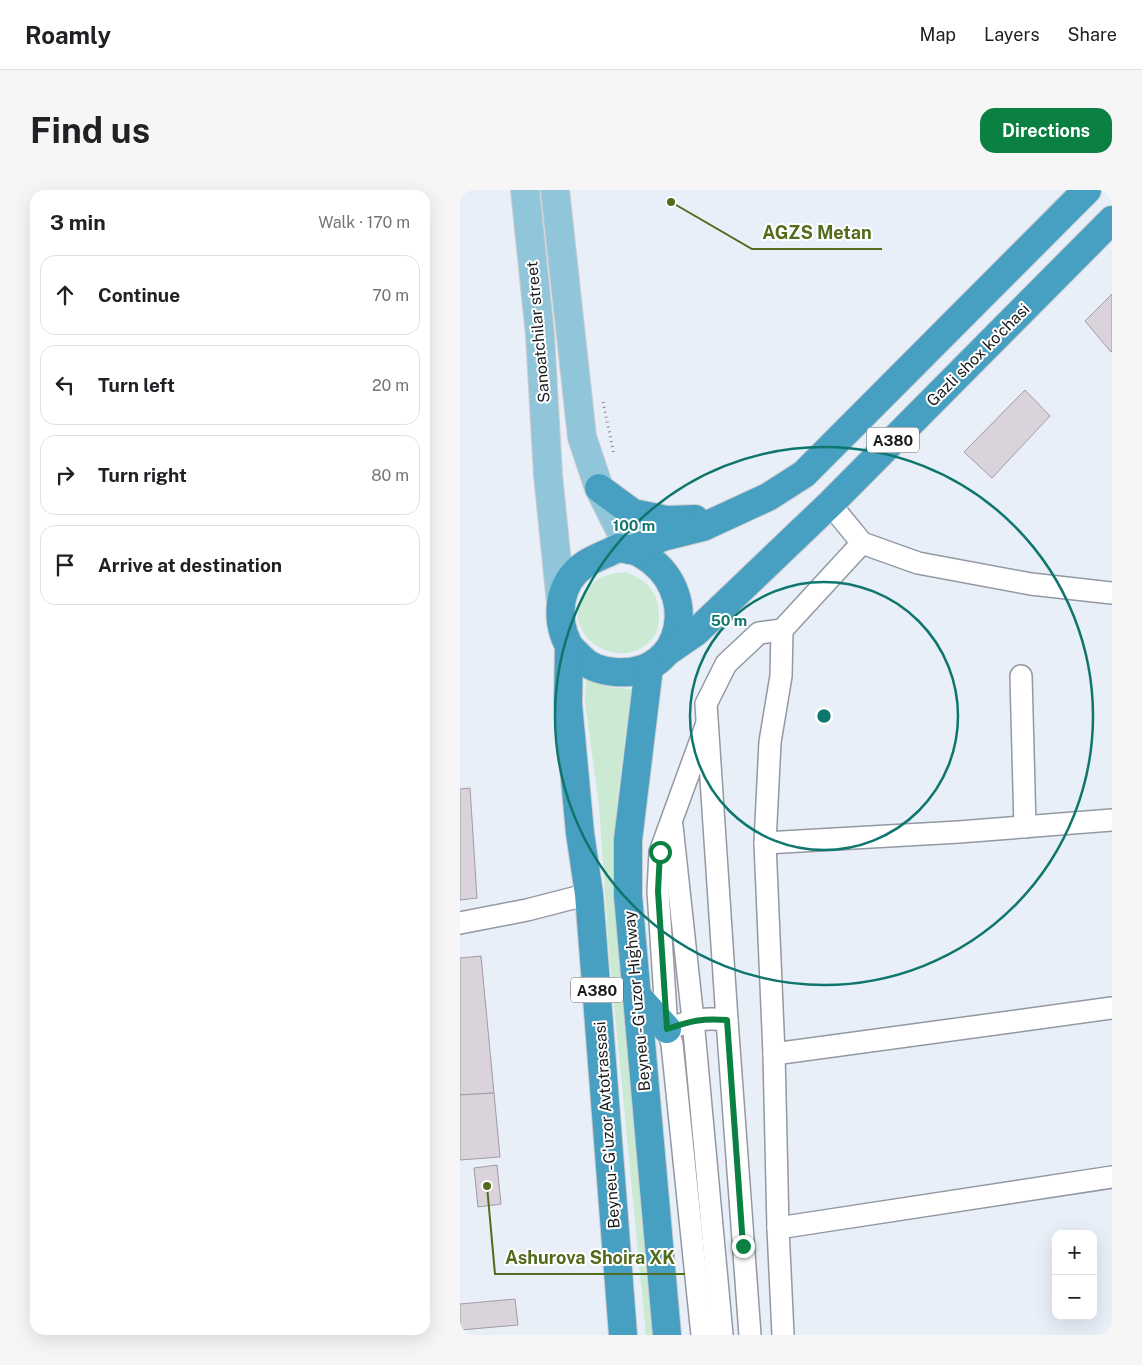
<!DOCTYPE html>
<meta charset="utf-8">
<style>
body{margin:0;font-family:"Public Sans",sans-serif;background:#f6f6f6;color:#202124}
.controls{position:absolute;right:15px;bottom:15px;display:grid;overflow:hidden;border-radius:10px;box-shadow:0 5px 20px #0002}
.controls button{width:45px;height:45px;display:grid;place-items:center;padding:0;border:0;border-bottom:1px solid #e0e0e0;background:#fff;color:#202124;font:25px sans-serif}
.stop{position:absolute;width:15px;height:15px;margin:-11px;border:4px solid #0b8043;border-radius:50%;background:#fff}
.stop.end{background:#0b8043;border-color:#fff;box-shadow:0 1px 5px #0008}
.list{margin:0;padding:0;list-style:none}
h2{display:flex;justify-content:space-between;align-items:center;height:65px;margin:0;padding:0 20px;font-size:21px}
h2 small{font-size:16px;font-weight:400;color:#757577}
.list li{display:grid;grid-template-columns:32px 1fr auto;gap:15px;align-items:center;box-sizing:border-box;height:80px;margin:0 10px 10px;padding:0 10px;border:1px solid #e0e0e0;border-radius:15px}
.list b{display:block;font-size:19px;white-space:nowrap}
.list em{font-size:16px;font-style:normal;color:#757577}
.icon{flex:none;width:28px;height:28px;fill:none;stroke:currentColor;stroke-width:2;stroke-linecap:round;stroke-linejoin:round}
.map{position:relative;flex:none;width:652px;height:1145px;overflow:hidden;border-radius:15px}
header{display:flex;align-items:center;gap:30px;box-sizing:border-box;height:70px;padding:0 25px;background:#fff;border-bottom:1px solid #e0e0e0}
header strong{font-size:24px}
nav{display:flex;gap:28px;margin-inline-start:auto;font-size:18px}
.intro{display:flex;align-items:center;justify-content:space-between;box-sizing:border-box;height:120px;padding:0 30px}
h1{margin:0;font-size:35px}
.button{padding:12px 22px;border-radius:15px;background:#0b8043;color:#fff;font-size:18px;font-weight:700}
main{display:flex;gap:30px;padding:0 30px}
aside{flex:1;background:#fff;border-radius:15px;box-shadow:0 5px 20px #0002}
.map>svg:first-child{display:block}
.green{fill:#ccead3}
.building{fill:#dad3dc;stroke:#a19ba3}
.lines{fill:none;stroke-linecap:round;stroke-linejoin:round}
.minor-casing{stroke:#9399a2;stroke-width:24}
.major-casing{stroke:#cccccd;stroke-width:30}
.highway-casing{stroke:#cccccd;stroke-width:30}
.path{stroke:#858a90;stroke-width:3;stroke-dasharray:1 4;stroke-linecap:butt}
.minor{stroke:#fff;stroke-width:21}
.major{stroke:#91c6da;stroke-width:28}
.highway{stroke:#47a0c1;stroke-width:28}
.route{stroke:#0b8043;stroke-width:6}
.ring{fill:none;stroke:#0f766e;stroke-width:2.5}
.labels{text-anchor:middle;dominant-baseline:central;stroke-width:4;stroke-linejoin:round;paint-order:stroke}
.shield{fill:#fff;stroke:#5d5e60;stroke-width:1}
.shield-label{font-size:15px;font-weight:bold;fill:#17191c}
.street-label{font-size:16px;fill:#17191c;stroke:#fff}
.centre{fill:#0f766e;stroke:#fff;stroke-width:2.5}
.ring-label{font-size:15px;text-anchor:middle;font-weight:bold;fill:#0f766e;stroke:#fff;stroke-width:4;stroke-linejoin:round;paint-order:stroke}
.leader{fill:none;stroke:#526b1c;stroke-width:2}
.callout-dot{fill:#526b1c;stroke:#fff;stroke-width:2}
.callout-label{font-size:18px;text-anchor:middle;font-weight:bold;fill:#526b1c;stroke:#fff;stroke-width:4;stroke-linejoin:round;paint-order:stroke}
</style>
<header>
<strong>Roamly</strong>
<nav><a>Map</a><a>Layers</a><a>Share</a></nav>
</header>
<div class="intro"><h1>Find us</h1><a class="button">Directions</a></div>
<main>
<aside>
<h2>3 min<small>Walk · 170 m</small></h2>
<ul class="list">
<li><svg class="icon" aria-label="ahead" viewBox="0 0 24 24"><path d="M12 20V5M6 11l6-6 6 6"/></svg><div><b>Continue</b></div><em>70 m</em></li>
<li><svg class="icon" aria-label="left" viewBox="0 0 24 24"><path d="M17 20v-9H6M10 6l-5 5 5 5"/></svg><div><b>Turn left</b></div><em>20 m</em></li>
<li><svg class="icon" aria-label="right" viewBox="0 0 24 24"><path d="M7 20v-9h11M14 6l5 5-5 5"/></svg><div><b>Turn right</b></div><em>80 m</em></li>
<li><svg class="icon" aria-label="arrive" viewBox="0 0 24 24"><path d="M6 21V4h12l-3 4 3 4H6"/></svg><div><b>Arrive at destination</b></div></li>
</ul>
</aside>
<div class="map">
<svg width="652" height="1145" viewBox="0 0 652 1145">
<rect width="100%" height="100%" fill="#e8eff8"/>
<g class="green">
<path d="M 166,382 C 188,391 199,402 199,427 C 199,433 198,440 195,445 C 177,473 137,467 122,440 C 112,422 121,402 137,390 C 145,384 156,383 166,382 Z"/>
<path d="M 126,489 L 146,497 L 171,499 L 157,612 L 153,673 L 197,1145 L 186,1145 L 149,762 L 139,616 L 125,512 Z"/>
</g>
<g class="building">
<path d="M 652,104 L 652,161 L 651,162 L 625,131 Z"/>
<path d="M 565,200 L 590,226 L 532,288 L 504,262 Z"/>
<path d="M 10,598 L 17,708 L 0,710 L 0,599 Z"/>
<path d="M 21,766 L 34,903 L 0,905 L 0,768 Z"/>
<path d="M 34,903 L 40,967 L 0,970 L 0,905 Z"/>
<path d="M 37,975 L 41,1014 L 18,1017 L 14,978 Z"/>
<path d="M 55,1109 L 58,1135 L 0,1140 L 0,1114 Z"/>
</g>
<g class="lines">
<defs>
<g id="minor">
<path d="M 370,314 L 402,353 L 458,373 L 571,394 L 652,403"/>
<path d="M 322,440 L 321,486 L 310,552 L 305,653 L 314,864 L 318,1038 L 323,1145"/>
<path d="M 561,486 L 565,637"/>
<path d="M 212,636 L 233,830 L 262,1145"/>
<path d="M 305,653 L 499,642 L 652,630"/>
<path d="M 0,733 L 67,720 L 129,704"/>
<path d="M 267,830 L 290,1145"/>
<path d="M 207,839 C 231,831 241,827 267,830 L 246,514 L 266,474 L 299,443 L 322,440 L 402,353"/>
<path d="M 314,864 L 652,818"/>
<path d="M 318,1038 L 652,987"/>
<path d="M 242,1145 L 212,854 L 207,839 L 198,701 L 200,662 L 247,533"/>
</g>
<g id="major">
<path d="M 65,0 L 80,145 L 88,285 L 101,413"/>
<path d="M 95,0 L 122,247 L 139,298 L 170,360"/>
</g>
<g id="highway">
<path d="M 139,298 L 173,323 L 207,330 L 235,329"/>
<path d="M 158,358 C 166,359 176,360 183,365 C 241,399 226,488 155,482 C 143,481 129,477 121,468 C 117,464 111,459 108,454 C 95,428 98,393 124,375 C 134,368 147,364 158,358 Z"/>
<path d="M 170,360 L 203,347 L 243,337 L 308,307 L 344,284 L 627,0"/>
<path d="M 109,456 L 108,514 L 120,643 L 129,704 L 163,1145"/>
<path d="M 207,462 L 236,442 L 370,314 L 652,30"/>
<path d="M 189,477 L 168,650 L 168,706 L 207,1145"/>
<path d="M 177,806 L 207,839"/>
</g>
</defs>
<use href="#minor" class="minor-casing"/>
<use href="#major" class="major-casing"/>
<use href="#highway" class="highway-casing"/>
<path class="path" d="M 143,212 L 154,265"/>
<use href="#minor" class="minor"/>
<use href="#major" class="major"/>
<use href="#highway" class="highway"/>
</g>
<g class="lines">
<path class="route" d="M 200,662 L 198,701 L 207,839 C 231,831 241,828 267,830 L 283,1056"/>
</g>
<g class="ring">
<circle cx="364" cy="526" r="134"/>
<circle cx="364" cy="526" r="269"/>
</g>
<g class="labels">
<g class="shield">
<rect x="407" y="237.5" width="52" height="25" rx="4"/>
<rect x="111" y="787.5" width="52" height="25" rx="4"/>
</g>
<g class="shield-label">
<text x="433" y="250">A380</text>
<text x="137" y="800">A380</text>
</g>
<g class="street-label">
<text transform="translate(78 142) rotate(-95)">Sanoatchilar street</text>
<text transform="translate(518 165) rotate(-45)">Gazli shox ko'chasi</text>
<text transform="translate(177 811) rotate(-95)">Beyneu - G'uzor Highway</text>
<text transform="translate(147 935) rotate(-94)">Beyneu - G'uzor Avtotrassasi</text>
</g>
</g>
<circle cx="364" cy="526" r="8" class="centre"/>
<g class="ring-label">
<text x="174" y="341">100 m</text>
<text x="269" y="436">50 m</text>
</g>
<path class="leader" d="M211 12L292 59H422M27 996L35 1084H225"/>
<g class="callout-dot">
<circle cx="211" cy="12" r="5"/>
<circle cx="27" cy="996" r="5"/>
</g>
<g class="callout-label">
<text x="357" y="49">AGZS Metan</text>
<text x="130" y="1074">Ashurova Shoira XK</text>
</g>
</svg>
<div class="controls">
<button>+</button>
<button>−</button>
</div>
<div class="stop" style="left:200px;top:662px"></div>
<div class="stop end" style="left:283px;top:1056px"></div>
</div>
</main>
